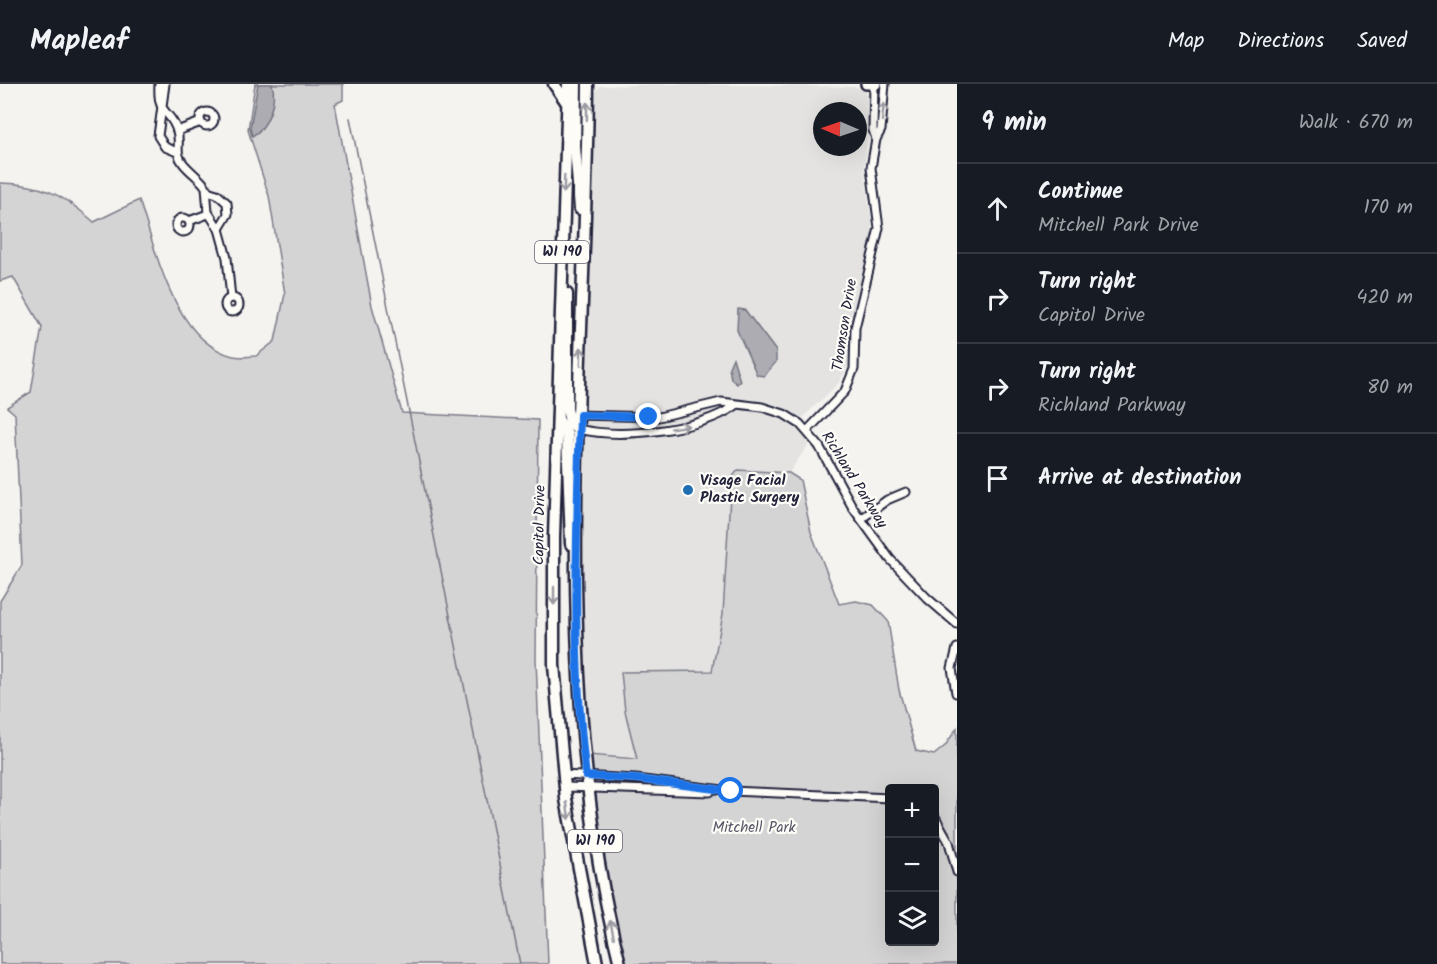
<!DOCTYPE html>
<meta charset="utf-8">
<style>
body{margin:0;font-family:Kalam,sans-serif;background:#20242c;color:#f1f3f6}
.controls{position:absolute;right:18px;bottom:18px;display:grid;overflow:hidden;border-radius:6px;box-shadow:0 6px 24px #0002}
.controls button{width:54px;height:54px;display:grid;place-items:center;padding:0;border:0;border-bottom:2px solid #363941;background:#171b24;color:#f1f3f6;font:30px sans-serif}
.compass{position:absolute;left:813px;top:18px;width:54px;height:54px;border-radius:50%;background:#171b24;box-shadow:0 6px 24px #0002;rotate:272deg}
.stop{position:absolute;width:18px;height:18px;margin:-14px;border:4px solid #1a73e8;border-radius:50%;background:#fff}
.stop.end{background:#1a73e8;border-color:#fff;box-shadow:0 2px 6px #0008}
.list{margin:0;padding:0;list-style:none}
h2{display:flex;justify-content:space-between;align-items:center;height:78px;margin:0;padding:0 24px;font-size:26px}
h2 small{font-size:20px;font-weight:400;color:#9ea1a6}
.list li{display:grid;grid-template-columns:39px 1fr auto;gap:18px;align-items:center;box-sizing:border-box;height:90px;padding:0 24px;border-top:2px solid #363941}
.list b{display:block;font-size:22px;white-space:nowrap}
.list p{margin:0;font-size:20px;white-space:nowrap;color:#9ea1a6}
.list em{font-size:20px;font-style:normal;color:#9ea1a6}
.icon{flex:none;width:33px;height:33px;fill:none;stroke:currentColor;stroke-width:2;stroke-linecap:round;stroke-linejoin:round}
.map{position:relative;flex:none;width:957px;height:880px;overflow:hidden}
header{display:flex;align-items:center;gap:36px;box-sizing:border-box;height:84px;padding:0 30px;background:#171b24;border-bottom:2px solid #363941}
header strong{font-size:28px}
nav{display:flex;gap:33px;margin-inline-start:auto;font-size:21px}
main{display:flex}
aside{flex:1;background:#171b24}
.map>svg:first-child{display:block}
.built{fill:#e4e3e2;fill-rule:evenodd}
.green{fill:#d5d4d5;stroke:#7c7b88;stroke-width:1.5;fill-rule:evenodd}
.water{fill:#acacb2;stroke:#757582;stroke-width:1.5}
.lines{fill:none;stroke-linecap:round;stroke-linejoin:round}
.stream{stroke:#757582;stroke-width:1.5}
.street-casing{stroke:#22223b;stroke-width:11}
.secondary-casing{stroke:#22223b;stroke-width:14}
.primary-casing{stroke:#22223b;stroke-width:15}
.street{stroke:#fdfcf7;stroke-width:7}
.secondary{stroke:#fdfcf7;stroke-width:9}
.primary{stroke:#fdfcf7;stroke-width:10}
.oneway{stroke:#9a9aa2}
.route{stroke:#1a73e8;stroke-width:8}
.poi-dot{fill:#1f6fb2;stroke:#fdfcf7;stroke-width:2}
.labels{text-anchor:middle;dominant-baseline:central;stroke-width:4.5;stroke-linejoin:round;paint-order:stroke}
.shield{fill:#fdfcf7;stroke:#646373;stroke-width:1.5}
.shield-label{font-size:14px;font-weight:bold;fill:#22223b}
.street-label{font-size:15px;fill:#22223b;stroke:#fdfcf7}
.poi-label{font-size:15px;font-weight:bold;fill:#22223b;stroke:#fdfcf7;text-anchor:start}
.park-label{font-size:15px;fill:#585769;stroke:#fdfcf7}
</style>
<header>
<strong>Mapleaf</strong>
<nav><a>Map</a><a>Directions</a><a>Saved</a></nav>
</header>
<main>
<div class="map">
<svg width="957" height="880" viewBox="0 0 957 880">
<rect width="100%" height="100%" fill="#f4f3ef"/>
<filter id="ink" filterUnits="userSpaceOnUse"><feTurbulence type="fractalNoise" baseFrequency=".0167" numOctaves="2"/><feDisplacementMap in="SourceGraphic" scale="12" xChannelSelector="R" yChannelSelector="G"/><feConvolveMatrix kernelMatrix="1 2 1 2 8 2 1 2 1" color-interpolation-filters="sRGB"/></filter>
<g filter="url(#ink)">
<path class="built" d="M 674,0 L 856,3 L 866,8 L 870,18 L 870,33 L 864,85 L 874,154 L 856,219 L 849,280 L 838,300 L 794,342 L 810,358 L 789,389 L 738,386 L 723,530 L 712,587 L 621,588 L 625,627 L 637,675 L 588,671 L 582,604 L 580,474 L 594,11 L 600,2 ZM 822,27 L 858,27 L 858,63 L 822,63 Z"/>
<g class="green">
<path d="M 255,0 L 343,0 L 343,16 L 335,20 L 372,222 L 402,329 L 538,336 L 536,575 L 548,880 L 0,880 L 0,517 L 22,481 L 15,330 L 7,323 L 31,308 L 42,243 L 13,193 L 0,197 L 0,99 C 43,100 62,110 94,138 L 139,116 C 156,166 174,257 233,272 C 240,274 249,272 256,272 L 275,257 L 285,210 L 269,112 L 248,46 Z"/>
<path d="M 738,386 L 789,389 L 800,396 L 811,448 L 839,520 L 856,517 L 873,521 L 888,537 L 899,606 L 916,667 L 934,671 L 945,662 L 957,644 L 957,880 L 625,880 L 606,797 L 588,671 L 637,675 L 625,627 L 621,588 L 712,587 L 723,530 L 731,395 ZM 890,704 L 934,704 L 934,858 L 890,858 Z"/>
</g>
<g class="water">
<path d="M 258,0 L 272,0 C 277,17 268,44 252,52 L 250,44 Z"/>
<path d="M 738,225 L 745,226 L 776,267 L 776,278 L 764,292 L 757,291 L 737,246 Z"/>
<path d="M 733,274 L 740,297 L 737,300 L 731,295 L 729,283 Z"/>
</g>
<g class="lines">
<path class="stream" d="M 350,34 L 520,880"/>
<defs>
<g id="street">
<path d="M 159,0 C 157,33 170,24 177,47 C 181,59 174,68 183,79 C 190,88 200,94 206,103 L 208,128 L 219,145 L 227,174 L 231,214"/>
<path d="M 165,0 L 158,52 L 165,63 L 177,68"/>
<path d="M 874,0 L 873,46 L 876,55"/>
<circle cx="207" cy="35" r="7"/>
<path d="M 177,47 L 201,38"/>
<path d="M 207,107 L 217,110 L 227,119 L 228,130 L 219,145"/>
<circle cx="183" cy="141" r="7"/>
<path d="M 189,137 L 208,130"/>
<circle cx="232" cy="221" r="7"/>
<path d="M 576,331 L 659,333 L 721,318 L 762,323 L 784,330 L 800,340 L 819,362 L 853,424 L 890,475 L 927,514 L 957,540"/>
<path d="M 578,345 C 621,355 698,347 735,322"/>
<path d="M 807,347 L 845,307 L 854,285 L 855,244 L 879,144 L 871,84 L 876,55 L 881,46 L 885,0"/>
<path d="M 861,435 L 887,416 L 906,408"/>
<path d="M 956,609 L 952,584 L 957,564"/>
<path d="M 563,691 L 636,695 L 731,707 L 890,714"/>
<path d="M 565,703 L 710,708"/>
<path d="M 934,731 L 949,758 L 957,788"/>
</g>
<path id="secondary" d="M 866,0 L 876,0"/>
<g id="primary">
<path d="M 554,0 L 567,19"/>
<path d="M 568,0 L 554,453 L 554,581 L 566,715 L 597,880"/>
<path d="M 576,0 L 575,63 L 580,125"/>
<path d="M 588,0 C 586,293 547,592 620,880"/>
<path d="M 567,210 L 567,325 L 570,338 L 579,346"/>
<path d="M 558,335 L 567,350 L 571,460"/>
</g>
</defs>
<use href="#street" class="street-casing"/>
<use href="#secondary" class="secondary-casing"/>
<use href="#primary" class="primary-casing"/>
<use href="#street" class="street"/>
<use href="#secondary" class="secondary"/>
<use href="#primary" class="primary"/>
</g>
<defs><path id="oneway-shaft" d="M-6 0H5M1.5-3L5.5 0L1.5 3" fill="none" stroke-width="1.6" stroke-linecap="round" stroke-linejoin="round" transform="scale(1.5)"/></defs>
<g class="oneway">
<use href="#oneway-shaft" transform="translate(587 27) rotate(-89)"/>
<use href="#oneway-shaft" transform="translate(883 28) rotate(-84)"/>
<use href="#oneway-shaft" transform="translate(564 100) rotate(92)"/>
<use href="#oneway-shaft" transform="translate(581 272) rotate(-89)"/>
<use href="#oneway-shaft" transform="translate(680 343) rotate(-9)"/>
<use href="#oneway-shaft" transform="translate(554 512) rotate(90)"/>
<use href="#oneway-shaft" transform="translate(568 727) rotate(82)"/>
<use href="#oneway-shaft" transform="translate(612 845) rotate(-102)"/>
</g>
</g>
<g class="lines" filter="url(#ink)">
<path class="route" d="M 649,333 L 580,331 C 577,451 571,572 586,692 L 636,695 L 731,707"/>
</g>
<circle class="poi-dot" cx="688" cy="406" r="6"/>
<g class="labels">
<g class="shield">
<rect x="535" y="157" width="54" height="22" rx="4.5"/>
<rect x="568" y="746" width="54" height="22" rx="4.5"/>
</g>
<g class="shield-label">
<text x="562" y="168">WI 190</text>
<text x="595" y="757">WI 190</text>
</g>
<g class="street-label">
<text transform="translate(845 241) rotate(-81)">Thomson Drive</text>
<text transform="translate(854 396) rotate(58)">Richland Parkway</text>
<text transform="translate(540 441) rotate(-89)">Capitol Drive</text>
</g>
<g class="poi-label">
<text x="700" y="397">Visage Facial<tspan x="700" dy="17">Plastic Surgery</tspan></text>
</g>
<g class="park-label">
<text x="754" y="744">Mitchell Park</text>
</g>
</g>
</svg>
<div class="controls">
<button>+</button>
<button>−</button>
<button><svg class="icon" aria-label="layers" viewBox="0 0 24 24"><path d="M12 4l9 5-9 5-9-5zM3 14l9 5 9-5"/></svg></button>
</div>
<svg class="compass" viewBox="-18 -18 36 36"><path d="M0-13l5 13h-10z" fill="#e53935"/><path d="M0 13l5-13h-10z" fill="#9ea1a6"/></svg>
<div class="stop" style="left:731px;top:707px"></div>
<div class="stop end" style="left:649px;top:333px"></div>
</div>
<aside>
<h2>9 min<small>Walk · 670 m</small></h2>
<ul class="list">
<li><svg class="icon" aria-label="ahead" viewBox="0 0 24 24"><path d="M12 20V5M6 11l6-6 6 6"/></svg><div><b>Continue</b><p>Mitchell Park Drive</p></div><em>170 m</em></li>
<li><svg class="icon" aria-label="right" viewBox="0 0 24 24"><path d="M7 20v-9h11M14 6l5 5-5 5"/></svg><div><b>Turn right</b><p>Capitol Drive</p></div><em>420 m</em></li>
<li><svg class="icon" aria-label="right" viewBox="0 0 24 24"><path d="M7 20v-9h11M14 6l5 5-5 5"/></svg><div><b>Turn right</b><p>Richland Parkway</p></div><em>80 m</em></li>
<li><svg class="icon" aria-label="arrive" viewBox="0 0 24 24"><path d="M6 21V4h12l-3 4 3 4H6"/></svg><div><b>Arrive at destination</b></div></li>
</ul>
</aside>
</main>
